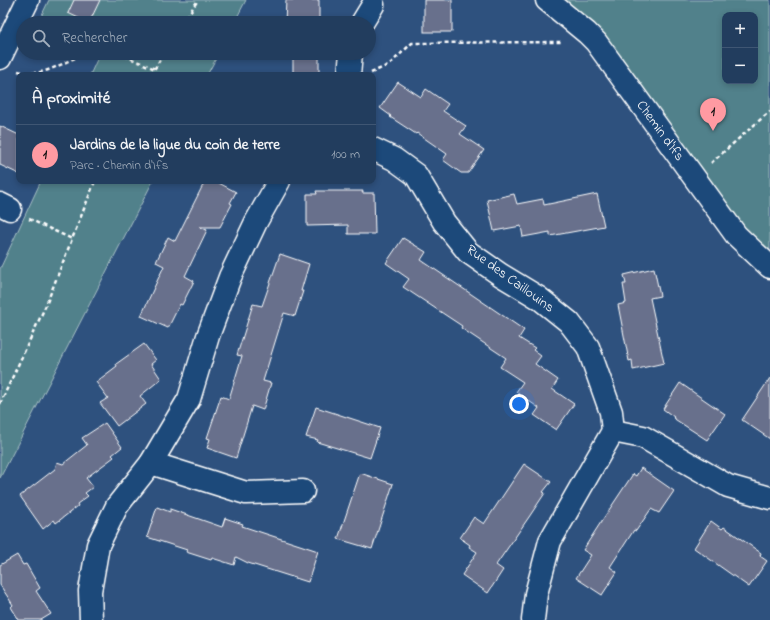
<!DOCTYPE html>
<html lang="fr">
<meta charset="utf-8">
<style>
body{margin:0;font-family:"Indie Flower",sans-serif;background:#2a4464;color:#f1f3f6}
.controls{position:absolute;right:12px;top:12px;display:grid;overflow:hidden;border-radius:8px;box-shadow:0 2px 6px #0003}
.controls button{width:36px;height:36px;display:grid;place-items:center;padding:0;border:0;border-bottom:1px solid #3f5673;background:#223d5e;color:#f1f3f6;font:20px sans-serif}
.you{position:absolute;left:519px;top:404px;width:14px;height:14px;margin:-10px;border:3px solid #fff;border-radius:50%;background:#1a73e8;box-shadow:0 0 0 6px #1a73e833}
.badge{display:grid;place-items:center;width:26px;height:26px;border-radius:50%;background:#ff9aa2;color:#111;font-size:13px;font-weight:700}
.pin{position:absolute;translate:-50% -33px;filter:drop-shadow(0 1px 2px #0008)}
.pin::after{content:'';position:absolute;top:21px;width:14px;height:12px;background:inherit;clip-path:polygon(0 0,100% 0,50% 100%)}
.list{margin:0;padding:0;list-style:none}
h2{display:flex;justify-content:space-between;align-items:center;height:52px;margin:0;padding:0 16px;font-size:17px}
h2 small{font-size:13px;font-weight:400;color:#a2aebc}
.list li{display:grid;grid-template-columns:26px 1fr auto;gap:12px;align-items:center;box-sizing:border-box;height:60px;padding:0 16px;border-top:1px solid #3f5673}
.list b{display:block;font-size:15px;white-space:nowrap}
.list p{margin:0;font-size:13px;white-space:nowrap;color:#a2aebc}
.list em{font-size:13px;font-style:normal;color:#a2aebc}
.icon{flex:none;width:22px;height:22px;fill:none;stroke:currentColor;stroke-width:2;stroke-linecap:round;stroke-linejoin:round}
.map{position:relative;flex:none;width:770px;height:620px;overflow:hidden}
.search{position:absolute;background:#223d5e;box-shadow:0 2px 6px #0003;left:16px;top:16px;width:360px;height:44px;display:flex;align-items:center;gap:10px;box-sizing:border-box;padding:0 14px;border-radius:22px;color:#a2aebc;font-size:15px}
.panel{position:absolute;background:#223d5e;box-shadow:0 2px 6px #0003;left:16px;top:72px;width:360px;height:112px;border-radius:8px}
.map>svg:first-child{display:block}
.green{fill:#51818b;stroke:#a8c0c5;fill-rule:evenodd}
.building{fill:#686f8c;stroke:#fff}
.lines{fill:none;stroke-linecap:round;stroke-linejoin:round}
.minor-casing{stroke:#fff;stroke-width:25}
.path{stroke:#fff;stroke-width:2.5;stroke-dasharray:4 3;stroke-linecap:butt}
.minor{stroke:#1f4a7a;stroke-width:22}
.labels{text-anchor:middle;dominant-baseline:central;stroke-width:4;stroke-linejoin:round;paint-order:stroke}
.street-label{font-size:14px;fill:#fff;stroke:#1f4a7a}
</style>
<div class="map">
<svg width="770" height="620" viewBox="0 0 770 620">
<rect width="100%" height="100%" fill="#2e517e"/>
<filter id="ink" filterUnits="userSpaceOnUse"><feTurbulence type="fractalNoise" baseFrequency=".025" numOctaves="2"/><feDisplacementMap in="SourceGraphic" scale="8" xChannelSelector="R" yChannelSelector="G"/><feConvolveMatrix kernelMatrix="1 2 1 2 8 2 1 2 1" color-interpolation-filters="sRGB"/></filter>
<g filter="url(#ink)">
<g class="green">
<path d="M 49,0 L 246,0 L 234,23 L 38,23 Z"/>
<path d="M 542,0 L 770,0 L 770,274 L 595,44 ZM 725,15 L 755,15 L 755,81 L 725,81 Z"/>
<path d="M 100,53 L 219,53 L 207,75 L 90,75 Z"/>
<path d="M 41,181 L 153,181 L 0,478 L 0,269 Z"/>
</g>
<g class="building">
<path d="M 74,0 L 100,0 L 89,23 L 68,13 Z"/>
<path d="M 286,0 L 319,0 L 319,23 L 285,23 Z"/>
<rect x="424" y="0" width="28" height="32"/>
<rect x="293" y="53" width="26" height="22"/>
<path d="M 398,82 L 421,97 L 426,89 L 448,104 L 443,111 L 466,126 L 460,134 L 484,150 L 468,173 L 461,173 L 443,160 L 447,154 L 417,133 L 416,134 L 390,117 L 391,116 L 380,108 Z"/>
<path d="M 0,126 L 19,135 L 19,174 L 0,165 Z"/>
<path d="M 205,181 L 215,181 L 236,192 L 230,203 L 232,204 L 220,227 L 200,227 L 207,230 L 185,276 L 194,281 L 182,305 L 180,304 L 168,328 L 141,316 L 164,266 L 156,262 L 168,237 L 175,241 Z"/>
<path d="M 316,191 L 363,191 L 362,193 L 374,193 L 375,234 L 348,234 L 348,225 L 307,226 L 307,194 L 317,194 Z"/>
<path d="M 514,194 L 517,204 L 543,199 L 544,205 L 597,194 L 604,226 L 550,236 L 550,232 L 523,237 L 521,226 L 494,231 L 487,200 Z"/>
<path d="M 403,238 L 426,252 L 421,260 L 524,330 L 519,338 L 535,348 L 533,350 L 541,356 L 535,364 L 558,380 L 552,389 L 574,404 L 556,430 L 534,415 L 539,408 L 516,392 L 523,382 L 500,367 L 506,358 L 461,328 L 462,326 L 403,287 L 409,279 L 386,263 Z"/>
<path d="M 280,254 L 309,264 L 301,291 L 303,291 L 295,316 L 284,313 L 263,381 L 271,383 L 263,410 L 252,406 L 236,458 L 207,448 L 210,439 L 207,438 L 221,396 L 229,399 L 242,356 L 237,355 L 253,304 L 262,306 Z"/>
<path d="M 654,268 L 660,296 L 650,298 L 664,363 L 633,370 L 632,360 L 629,361 L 618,305 L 626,303 L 623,284 L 626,284 L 624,275 Z"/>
<path d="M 144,344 L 156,360 L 151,364 L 161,379 L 140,396 L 146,404 L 117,426 L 100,403 L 108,398 L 96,382 L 117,366 L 116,364 Z"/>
<path d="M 770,378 L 770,439 L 742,420 Z"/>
<path d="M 680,383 L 725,414 L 707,440 L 673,418 L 674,417 L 663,409 Z"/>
<path d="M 316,407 L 380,428 L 370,458 L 317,442 L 318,440 L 306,437 Z"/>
<path d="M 105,423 L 122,447 L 112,455 L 114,457 L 86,478 L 93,487 L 85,493 L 88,496 L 77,504 L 78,506 L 56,523 L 54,520 L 43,529 L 20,496 L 55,469 L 57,462 L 63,464 L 87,445 L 82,438 Z"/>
<path d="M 524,464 L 551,482 L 543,492 L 545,493 L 529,517 L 496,565 L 503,570 L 488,593 L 462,575 L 477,552 L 469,547 L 470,545 L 460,538 L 474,517 L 484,524 Z"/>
<path d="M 641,468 L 674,491 L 659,513 L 651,509 L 636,531 L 634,530 L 610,567 L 617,572 L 602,595 L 576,578 L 591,555 L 583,550 L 603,519 L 633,474 L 636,476 Z"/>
<path d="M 360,473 L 393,484 L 372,549 L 338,539 Z"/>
<path d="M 157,507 L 170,512 L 170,509 L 222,527 L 225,518 L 243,524 L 242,526 L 251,529 L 318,551 L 308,582 L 248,563 L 236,557 L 234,565 L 212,558 L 211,560 L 186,552 L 187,550 L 147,537 Z"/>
<path d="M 711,521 L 722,529 L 724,527 L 761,553 L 760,556 L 767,561 L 749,587 L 694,548 Z"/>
<path d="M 17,555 L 23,565 L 26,564 L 40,588 L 36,591 L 51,614 L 41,620 L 19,620 L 11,607 L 13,605 L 0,585 L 0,565 Z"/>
</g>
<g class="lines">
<defs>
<g id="minor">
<path d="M 547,0 L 587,33 L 596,42 L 736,235 L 770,267"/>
<path d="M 362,23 L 373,5"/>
<path d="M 0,58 L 28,0"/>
<path d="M 349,75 L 351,53"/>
<path d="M 373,149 L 394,159 L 416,175 L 444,222 L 468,252 L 501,275 L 539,298 L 569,322 L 588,347 L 611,412 L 613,431 L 550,541 L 536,594 L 533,620"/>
<path d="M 0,204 L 10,209"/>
<path d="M 613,431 L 643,437 L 728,486 L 770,498"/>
<path d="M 151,463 L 246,493 L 303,491"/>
<path d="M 91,620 L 90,591 L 98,545 L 117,506 L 151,463 L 189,399 L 208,336 L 230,277 L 256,222 L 279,181"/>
</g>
</defs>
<use href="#minor" class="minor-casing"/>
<g class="path">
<path d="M 183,23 L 198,0"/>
<path d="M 118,53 L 155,69"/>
<path d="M 18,71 C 46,79 63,60 89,53"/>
<path d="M 371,73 L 390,64 L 412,43 L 562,42"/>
<path d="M 151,75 L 164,53"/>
<path d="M 711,163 L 770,111"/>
<path d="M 29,219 L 72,239"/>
<path d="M 0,404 L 46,305 L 95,181"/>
</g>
<use href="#minor" class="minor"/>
</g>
</g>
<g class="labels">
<g class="street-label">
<text transform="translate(660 131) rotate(54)">Chemin d'Ifs</text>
<text transform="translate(510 279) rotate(36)">Rue des Caillouins</text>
</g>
</g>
</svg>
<div class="controls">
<button>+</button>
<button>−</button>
</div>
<div class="you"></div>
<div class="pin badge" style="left:713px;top:131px">1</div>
<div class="search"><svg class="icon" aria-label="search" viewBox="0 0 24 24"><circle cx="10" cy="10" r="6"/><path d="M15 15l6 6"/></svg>Rechercher</div>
<section class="panel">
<h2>À proximité<small></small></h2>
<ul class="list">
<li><span class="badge">1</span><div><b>Jardins de la ligue du coin de terre</b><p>Parc · Chemin d'Ifs</p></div><em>100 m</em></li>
</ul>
</section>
</div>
